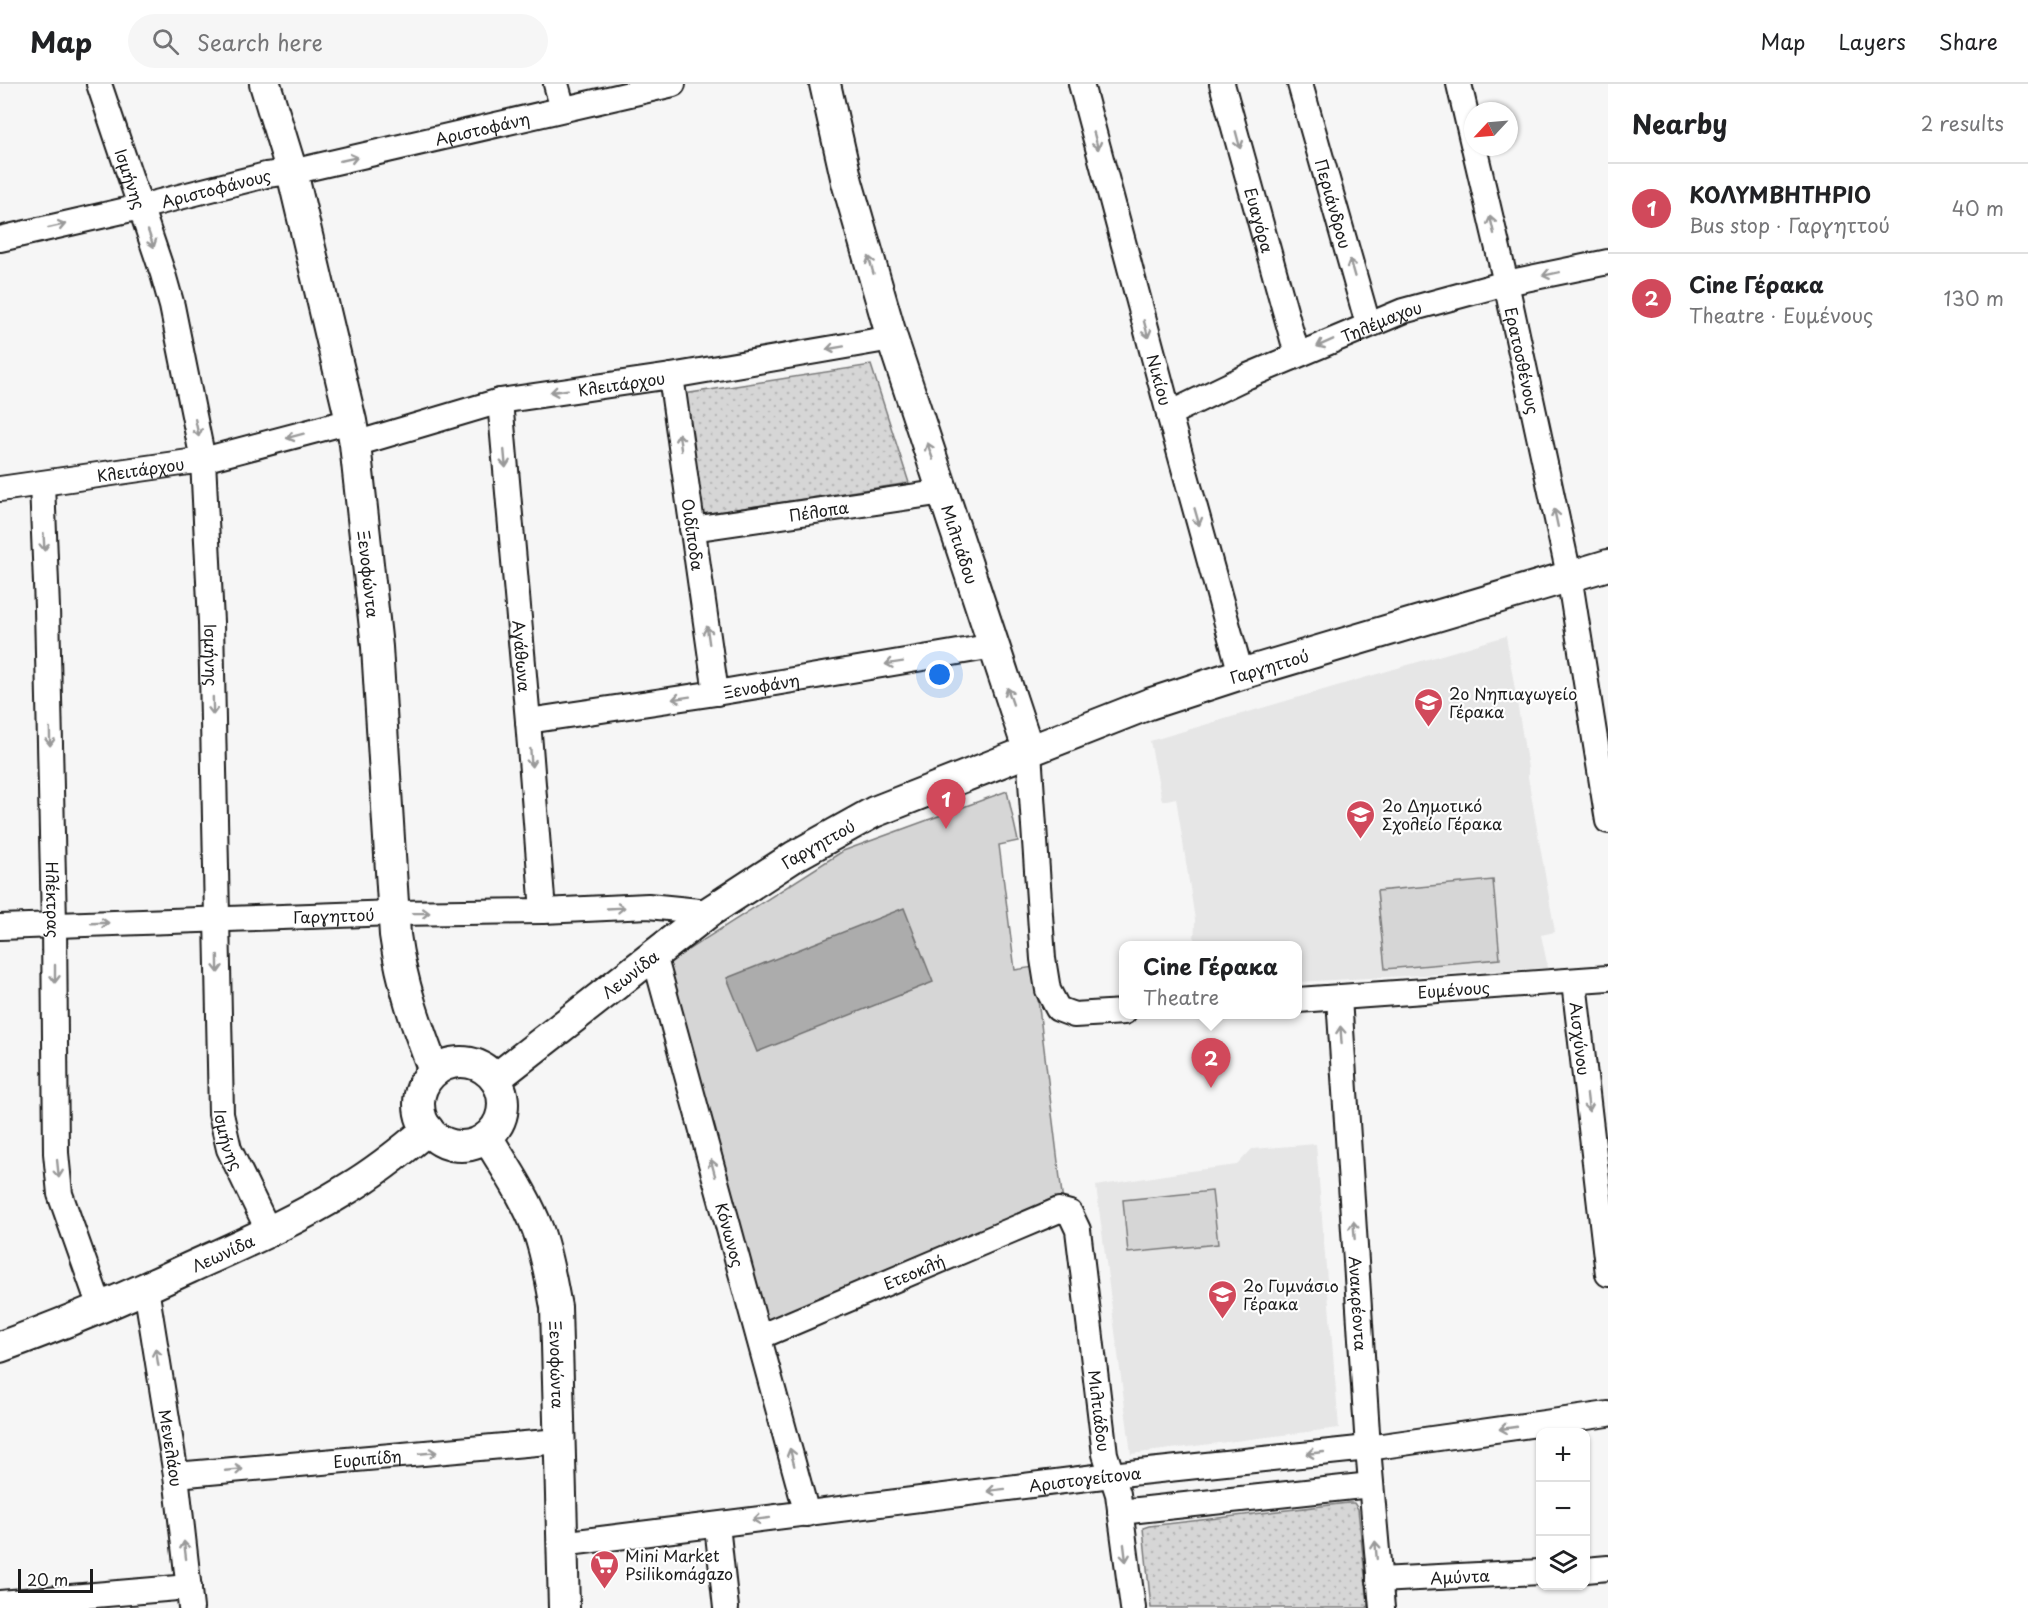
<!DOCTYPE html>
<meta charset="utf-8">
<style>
body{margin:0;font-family:"Playpen Sans",sans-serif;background:#f6f6f6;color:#202124}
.controls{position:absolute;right:18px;bottom:18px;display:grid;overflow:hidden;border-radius:12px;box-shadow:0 2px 4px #0004}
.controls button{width:54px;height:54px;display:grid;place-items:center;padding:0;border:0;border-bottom:2px solid #e0e0e0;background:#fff;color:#202124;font:30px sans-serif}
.compass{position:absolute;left:1464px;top:18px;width:54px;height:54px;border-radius:50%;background:#fff;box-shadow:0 2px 4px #0004;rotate:244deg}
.scale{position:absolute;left:18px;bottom:15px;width:75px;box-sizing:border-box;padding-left:6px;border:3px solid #1c1c1c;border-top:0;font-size:16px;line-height:21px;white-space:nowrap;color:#1c1c1c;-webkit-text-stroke:4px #fff;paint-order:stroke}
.you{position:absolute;left:940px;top:591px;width:21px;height:21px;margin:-15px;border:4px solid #fff;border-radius:50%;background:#1a73e8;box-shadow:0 0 0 9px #1a73e833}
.badge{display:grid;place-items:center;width:39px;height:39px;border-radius:50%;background:#d1495b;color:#fff;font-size:20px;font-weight:700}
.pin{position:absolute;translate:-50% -50px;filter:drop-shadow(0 2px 3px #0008)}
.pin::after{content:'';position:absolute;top:32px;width:21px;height:18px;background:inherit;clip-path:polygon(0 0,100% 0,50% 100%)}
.popup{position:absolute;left:1119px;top:857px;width:183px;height:78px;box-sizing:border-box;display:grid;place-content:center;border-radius:12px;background:#fff;filter:drop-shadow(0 2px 4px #0005);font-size:20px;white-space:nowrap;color:#757577}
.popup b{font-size:22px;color:#202124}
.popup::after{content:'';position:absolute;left:50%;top:100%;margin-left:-12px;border:12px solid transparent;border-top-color:#fff}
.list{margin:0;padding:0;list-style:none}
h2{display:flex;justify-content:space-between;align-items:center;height:78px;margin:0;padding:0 24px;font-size:26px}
h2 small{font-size:20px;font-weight:400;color:#757577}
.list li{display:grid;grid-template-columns:39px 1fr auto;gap:18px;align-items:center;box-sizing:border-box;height:90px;padding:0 24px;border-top:2px solid #e0e0e0}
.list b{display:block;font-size:22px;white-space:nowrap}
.list p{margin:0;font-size:20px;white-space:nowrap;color:#757577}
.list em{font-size:20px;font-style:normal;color:#757577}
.icon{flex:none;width:33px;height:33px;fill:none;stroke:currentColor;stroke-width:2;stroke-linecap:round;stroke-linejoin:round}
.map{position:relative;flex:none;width:1608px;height:1524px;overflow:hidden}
header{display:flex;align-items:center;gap:36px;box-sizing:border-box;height:84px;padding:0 30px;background:#fff;border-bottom:2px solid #e0e0e0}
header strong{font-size:28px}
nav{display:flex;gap:33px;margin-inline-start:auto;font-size:21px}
.search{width:420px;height:54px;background:#f6f6f6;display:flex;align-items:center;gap:15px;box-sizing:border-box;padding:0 21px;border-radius:33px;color:#757577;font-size:22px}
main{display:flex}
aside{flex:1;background:#fff}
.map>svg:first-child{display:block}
.built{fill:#e6e6e6}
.park{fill:url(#park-dots);stroke:#797979;stroke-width:1.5}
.garden{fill:#d6d6d6;stroke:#797979;stroke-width:1.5}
.water{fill:#acacac;stroke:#727272;stroke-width:1.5}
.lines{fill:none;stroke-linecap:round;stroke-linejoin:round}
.minor-casing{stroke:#1c1c1c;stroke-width:28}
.tertiary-casing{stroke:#1c1c1c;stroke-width:34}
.minor{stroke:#fff;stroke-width:24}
.tertiary{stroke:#fff;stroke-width:30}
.oneway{stroke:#999}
.labels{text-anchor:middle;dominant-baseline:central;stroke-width:4.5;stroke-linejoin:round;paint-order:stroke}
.street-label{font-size:16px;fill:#1c1c1c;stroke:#fff}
.poi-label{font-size:16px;fill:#1c1c1c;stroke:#fff;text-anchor:start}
</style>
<header>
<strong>Map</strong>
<div class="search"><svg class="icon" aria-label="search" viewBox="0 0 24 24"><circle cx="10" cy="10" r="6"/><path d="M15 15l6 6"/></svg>Search here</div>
<nav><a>Map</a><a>Layers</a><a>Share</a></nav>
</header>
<main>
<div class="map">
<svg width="1608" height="1524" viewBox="0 0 1608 1524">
<defs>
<pattern id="park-dots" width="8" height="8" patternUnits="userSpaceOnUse" patternTransform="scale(1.5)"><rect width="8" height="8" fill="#d6d6d6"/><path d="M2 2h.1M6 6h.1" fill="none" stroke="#b7b7b7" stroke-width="1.8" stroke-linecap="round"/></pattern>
</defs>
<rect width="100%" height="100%" fill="#f6f6f6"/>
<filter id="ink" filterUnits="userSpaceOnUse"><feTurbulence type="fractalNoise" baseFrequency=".0167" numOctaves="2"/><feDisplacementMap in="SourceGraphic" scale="12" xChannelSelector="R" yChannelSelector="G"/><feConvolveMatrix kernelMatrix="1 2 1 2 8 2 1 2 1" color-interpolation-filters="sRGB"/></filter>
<g filter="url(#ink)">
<g class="built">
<path d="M 1506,552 L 1528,684 L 1528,693 L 1555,848 L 1541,851 L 1548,884 L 1298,898 L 1298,862 L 1194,861 L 1195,836 L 1176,714 L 1162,717 L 1150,657 Z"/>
<path d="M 1316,1060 L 1339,1344 L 1131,1370 L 1096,1102 L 1190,1087 L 1237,1081 L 1252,1065 Z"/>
</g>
<g class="park">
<path d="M 871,281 L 909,399 L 703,430 L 684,310 Z"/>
<path d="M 1348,1419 L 1354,1419 L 1358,1425 L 1368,1520 L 1367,1524 L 1151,1524 L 1143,1444 L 1149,1442 Z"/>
</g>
<g class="garden">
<path d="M 1007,707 L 1018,757 L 999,761 L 1015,886 L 1034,883 L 1063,1119 L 763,1246 L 661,883 L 843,767 Z"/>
<path d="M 1493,796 L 1500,875 L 1385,885 L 1377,807 Z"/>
<path d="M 1212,1107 L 1218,1160 L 1128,1169 L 1123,1116 Z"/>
</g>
<path class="water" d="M 904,824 L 933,898 L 757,968 L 727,894 Z"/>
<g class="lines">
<defs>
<g id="minor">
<path id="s1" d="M 99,0 L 163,190 L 172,222 L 203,376 L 211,538 L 221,1030 L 229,1065 L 269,1148"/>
<path d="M 556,0 L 563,25"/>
<path id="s2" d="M 1081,0 L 1169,330 L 1241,590"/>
<path id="s3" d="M 1222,0 L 1297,270"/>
<path id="s4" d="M 1300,0 L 1368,240"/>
<path d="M 1459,0 L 1473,60"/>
<path id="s5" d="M 1474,63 L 1506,199 L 1569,491 L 1608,737"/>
<path id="s6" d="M 0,155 L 140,123 L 266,91 L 292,88 L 673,0"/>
<path id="s7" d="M 671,292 L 716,609"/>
<path id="s8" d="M 500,317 L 528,637 L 543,827"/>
<path id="s9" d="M 1169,330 L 1248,292 L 1403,227 L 1506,199 L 1608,178"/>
<path id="s10" d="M 355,360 L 500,317 L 671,292 L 892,254"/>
<path id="s11" d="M 42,400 L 47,524 L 54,840 L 56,1069 L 60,1110 L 100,1223"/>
<path id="s12" d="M 0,405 L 203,376 L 351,337"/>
<path id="s13" d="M 692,445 L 944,408"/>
<path id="s14" d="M 528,637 L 716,609 L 994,562"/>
<path d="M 1029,668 L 1043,875 L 1048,906 L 1058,925 L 1074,931 L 1124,928"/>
<path id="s15" d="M 0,843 L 394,829 L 543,827 L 648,822 L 709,828"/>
<path id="s16" d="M 654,871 L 807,1430"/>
<path id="s17" d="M 1574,898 L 1608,1190"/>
<path id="s18" d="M 1339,914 L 1368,1364 L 1382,1524"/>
<path id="s19" d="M 1298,916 L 1608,894"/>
<path id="s20" d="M 146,1204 L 176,1391 L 191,1524"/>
<path id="s21" d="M 759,1253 L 1059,1126 L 1070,1129 L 1078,1146 L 1105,1370 L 1118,1410 L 1133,1524"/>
<path id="s22" d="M 176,1391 L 559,1357"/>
<path d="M 1120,1428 L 1371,1401"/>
<path d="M 717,1441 L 726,1524"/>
<path id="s23" d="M 561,1460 L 1111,1391 L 1368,1364 L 1608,1330"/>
<path d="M 1586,1486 L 1608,1484"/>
<path id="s24" d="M 1379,1496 L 1540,1488"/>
<path d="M 0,1519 L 189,1503"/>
</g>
<g id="tertiary">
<path id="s25" d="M 265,0 L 292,88 L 351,337 L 355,360 L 377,563 L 395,851 C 402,901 416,940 434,987"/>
<path id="s26" d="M 825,0 L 847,98 L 892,254 L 1029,668"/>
<circle cx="461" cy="1020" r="42"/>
<path id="s27" d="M 495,995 L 709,828 L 795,772 L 874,728 L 1149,620 L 1241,590 L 1608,481"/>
<path id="s28" d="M 487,1053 C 505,1083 526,1113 538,1146 C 547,1171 551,1197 556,1223 L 564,1524"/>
<path id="s29" d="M 0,1263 C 64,1240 127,1213 189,1184 C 242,1160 297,1136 347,1105 C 376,1088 402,1067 428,1045"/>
</g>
</defs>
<use href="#minor" class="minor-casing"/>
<use href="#tertiary" class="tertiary-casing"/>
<use href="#minor" class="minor"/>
<use href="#tertiary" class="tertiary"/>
</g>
<defs><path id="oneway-shaft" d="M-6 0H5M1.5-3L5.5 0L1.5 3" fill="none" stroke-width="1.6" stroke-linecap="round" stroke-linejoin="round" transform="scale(1.5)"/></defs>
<g class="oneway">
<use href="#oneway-shaft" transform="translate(1238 56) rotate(75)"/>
<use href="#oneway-shaft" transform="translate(1096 57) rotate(75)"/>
<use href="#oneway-shaft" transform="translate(349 75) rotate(-13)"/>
<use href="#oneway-shaft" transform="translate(1492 141) rotate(-103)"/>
<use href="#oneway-shaft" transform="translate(57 142) rotate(-13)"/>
<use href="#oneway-shaft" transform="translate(151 155) rotate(71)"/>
<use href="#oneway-shaft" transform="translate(871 181) rotate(-106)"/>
<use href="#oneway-shaft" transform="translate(1352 184) rotate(-106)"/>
<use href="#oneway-shaft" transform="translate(1551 190) rotate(168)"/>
<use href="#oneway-shaft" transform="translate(1146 245) rotate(75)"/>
<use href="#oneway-shaft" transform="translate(1325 259) rotate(156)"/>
<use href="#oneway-shaft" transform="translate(835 264) rotate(170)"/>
<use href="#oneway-shaft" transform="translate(559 307) rotate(172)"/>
<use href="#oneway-shaft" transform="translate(197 344) rotate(78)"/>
<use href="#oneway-shaft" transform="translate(295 352) rotate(165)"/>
<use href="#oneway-shaft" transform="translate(680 358) rotate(-98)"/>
<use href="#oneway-shaft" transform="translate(930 367) rotate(-109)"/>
<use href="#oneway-shaft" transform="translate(505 375) rotate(85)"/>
<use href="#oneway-shaft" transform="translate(1197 433) rotate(74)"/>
<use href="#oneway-shaft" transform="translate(1556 434) rotate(-102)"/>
<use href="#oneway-shaft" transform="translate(44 458) rotate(87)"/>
<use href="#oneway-shaft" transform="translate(708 551) rotate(-98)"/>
<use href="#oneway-shaft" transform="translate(894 579) rotate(171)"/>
<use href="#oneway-shaft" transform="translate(1010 612) rotate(-109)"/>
<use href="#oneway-shaft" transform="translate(681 614) rotate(171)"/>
<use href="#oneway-shaft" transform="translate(213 622) rotate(89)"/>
<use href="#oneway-shaft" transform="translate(50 653) rotate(89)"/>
<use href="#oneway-shaft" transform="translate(531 674) rotate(86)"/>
<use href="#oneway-shaft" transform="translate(616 824) rotate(-3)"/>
<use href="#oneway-shaft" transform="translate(421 829) rotate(-1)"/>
<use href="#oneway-shaft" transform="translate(100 839) rotate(-2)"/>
<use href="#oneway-shaft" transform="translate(218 880) rotate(89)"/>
<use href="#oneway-shaft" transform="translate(55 890) rotate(90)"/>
<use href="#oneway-shaft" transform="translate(1341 951) rotate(-94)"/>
<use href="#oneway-shaft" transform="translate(1588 1019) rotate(83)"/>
<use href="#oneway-shaft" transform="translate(713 1084) rotate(-105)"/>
<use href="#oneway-shaft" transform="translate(58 1085) rotate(84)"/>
<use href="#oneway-shaft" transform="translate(1354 1146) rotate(-94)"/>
<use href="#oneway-shaft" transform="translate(157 1273) rotate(-99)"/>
<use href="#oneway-shaft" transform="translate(1508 1344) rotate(172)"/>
<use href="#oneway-shaft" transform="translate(428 1369) rotate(-5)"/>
<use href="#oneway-shaft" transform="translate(1315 1369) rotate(174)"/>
<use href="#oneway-shaft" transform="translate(792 1373) rotate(-105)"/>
<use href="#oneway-shaft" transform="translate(234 1386) rotate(-5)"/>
<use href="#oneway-shaft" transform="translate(996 1406) rotate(173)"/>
<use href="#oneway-shaft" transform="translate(761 1435) rotate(173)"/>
<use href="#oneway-shaft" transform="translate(185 1466) rotate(-97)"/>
<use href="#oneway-shaft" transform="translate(1376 1466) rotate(-95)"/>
<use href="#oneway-shaft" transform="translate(1125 1469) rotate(83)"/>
</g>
</g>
<defs>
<symbol id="school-pin" viewBox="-11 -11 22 30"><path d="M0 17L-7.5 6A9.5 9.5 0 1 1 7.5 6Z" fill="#d1495b" stroke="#fff"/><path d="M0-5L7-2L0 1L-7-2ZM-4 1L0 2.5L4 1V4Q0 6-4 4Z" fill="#fff"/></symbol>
<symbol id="supermarket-pin" viewBox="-11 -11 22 30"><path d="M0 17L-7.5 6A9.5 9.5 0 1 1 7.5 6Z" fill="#d1495b" stroke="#fff"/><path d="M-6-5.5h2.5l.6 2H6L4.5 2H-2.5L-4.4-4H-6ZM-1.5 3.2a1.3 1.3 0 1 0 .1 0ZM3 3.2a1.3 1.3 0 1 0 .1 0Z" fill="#fff"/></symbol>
</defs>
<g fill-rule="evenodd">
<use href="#school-pin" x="1412" y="602" width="33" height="45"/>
<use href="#school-pin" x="1344" y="714" width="33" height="45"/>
<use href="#school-pin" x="1206" y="1194" width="33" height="45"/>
<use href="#supermarket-pin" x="588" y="1464" width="33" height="45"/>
</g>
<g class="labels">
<g class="street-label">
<text stroke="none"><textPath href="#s6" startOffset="495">Αριστοφάνη</textPath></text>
<text stroke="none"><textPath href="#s1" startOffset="100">Ισμήνης</textPath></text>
<text stroke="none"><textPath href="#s6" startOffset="222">Αριστοφάνους</textPath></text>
<text stroke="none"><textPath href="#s4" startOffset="124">Περιάνδρου</textPath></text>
<text stroke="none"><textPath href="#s3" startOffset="141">Ευαγόρα</textPath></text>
<text stroke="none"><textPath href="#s9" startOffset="232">Τηλέμαχου</textPath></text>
<text stroke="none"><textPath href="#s5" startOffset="219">Ερατοσθένους</textPath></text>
<text stroke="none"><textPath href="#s2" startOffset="306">Νικίου</textPath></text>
<text stroke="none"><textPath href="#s10" startOffset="274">Κλειτάρχου</textPath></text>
<text stroke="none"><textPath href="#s12" startOffset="142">Κλειτάρχου</textPath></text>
<text stroke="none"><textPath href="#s13" startOffset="128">Πέλοπα</textPath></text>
<text stroke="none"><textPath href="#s7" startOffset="160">Οιδίποδα</textPath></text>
<text stroke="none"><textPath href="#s26" startOffset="480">Μιλτιάδου</textPath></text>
<text stroke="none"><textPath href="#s25" startOffset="502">Ξενοφώντα</textPath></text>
<text stroke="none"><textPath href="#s1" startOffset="586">Ισμήνης</textPath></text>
<text stroke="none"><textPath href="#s8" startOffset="256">Αγάθωνα</textPath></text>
<text stroke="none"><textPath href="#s27" startOffset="886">Γαργηττού</textPath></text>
<text stroke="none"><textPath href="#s14" startOffset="236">Ξενοφάνη</textPath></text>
<text stroke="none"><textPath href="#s27" startOffset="400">Γαργηττού</textPath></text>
<text stroke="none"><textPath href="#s11" startOffset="416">Ηλέκτρας</textPath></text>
<text stroke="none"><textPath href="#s15" startOffset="334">Γαργηττού</textPath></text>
<text stroke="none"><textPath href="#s27" startOffset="171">Λεωνίδα</textPath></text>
<text stroke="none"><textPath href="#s19" startOffset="156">Ευμένους</textPath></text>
<text stroke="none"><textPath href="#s17" startOffset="57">Αισχύνου</textPath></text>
<text stroke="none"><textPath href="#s1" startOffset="1072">Ισμήνης</textPath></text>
<text stroke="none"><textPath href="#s16" startOffset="290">Κόνωνος</textPath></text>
<text stroke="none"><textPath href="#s29" startOffset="242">Λεωνίδα</textPath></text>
<text stroke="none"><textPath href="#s21" startOffset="168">Ετεοκλή</textPath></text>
<text stroke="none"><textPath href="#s18" startOffset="306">Ανακρέοντα</textPath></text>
<text stroke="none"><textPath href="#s28" startOffset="243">Ξενοφώντα</textPath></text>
<text stroke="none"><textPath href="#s21" startOffset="538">Μιλτιάδου</textPath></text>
<text stroke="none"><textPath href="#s20" startOffset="162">Μενελάου</textPath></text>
<text stroke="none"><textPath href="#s22" startOffset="192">Ευριπίδη</textPath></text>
<text stroke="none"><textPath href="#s23" startOffset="528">Αριστογείτονα</textPath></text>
<text stroke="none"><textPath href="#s24" startOffset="81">Αμύντα</textPath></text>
</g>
<g class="poi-label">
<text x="1449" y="609">2ο Νηπιαγωγείο<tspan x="1449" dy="18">Γέρακα</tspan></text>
<text x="1382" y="721">2ο Δημοτικό<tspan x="1382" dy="18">Σχολείο Γέρακα</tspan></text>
<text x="1243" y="1201">2ο Γυμνάσιο<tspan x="1243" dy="18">Γέρακα</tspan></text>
<text x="625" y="1471">Mini Market<tspan x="625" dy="18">Psilikomágazo</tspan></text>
</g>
</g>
</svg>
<div class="controls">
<button>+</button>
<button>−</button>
<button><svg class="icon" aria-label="layers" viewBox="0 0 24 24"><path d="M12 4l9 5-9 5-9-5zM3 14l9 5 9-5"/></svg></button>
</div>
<svg class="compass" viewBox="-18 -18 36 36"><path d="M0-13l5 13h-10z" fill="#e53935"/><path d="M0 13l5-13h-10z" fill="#757577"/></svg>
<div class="scale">20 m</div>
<div class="you"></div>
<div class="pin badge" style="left:946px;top:745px">1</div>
<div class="pin badge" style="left:1211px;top:1004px">2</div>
<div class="popup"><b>Cine Γέρακα</b>Theatre</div>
</div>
<aside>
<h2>Nearby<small>2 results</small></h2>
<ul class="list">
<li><span class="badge">1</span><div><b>ΚΟΛΥΜΒΗΤΗΡΙΟ</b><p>Bus stop · Γαργηττού</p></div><em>40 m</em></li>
<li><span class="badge">2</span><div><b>Cine Γέρακα</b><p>Theatre · Ευμένους</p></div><em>130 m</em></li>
</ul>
</aside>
</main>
